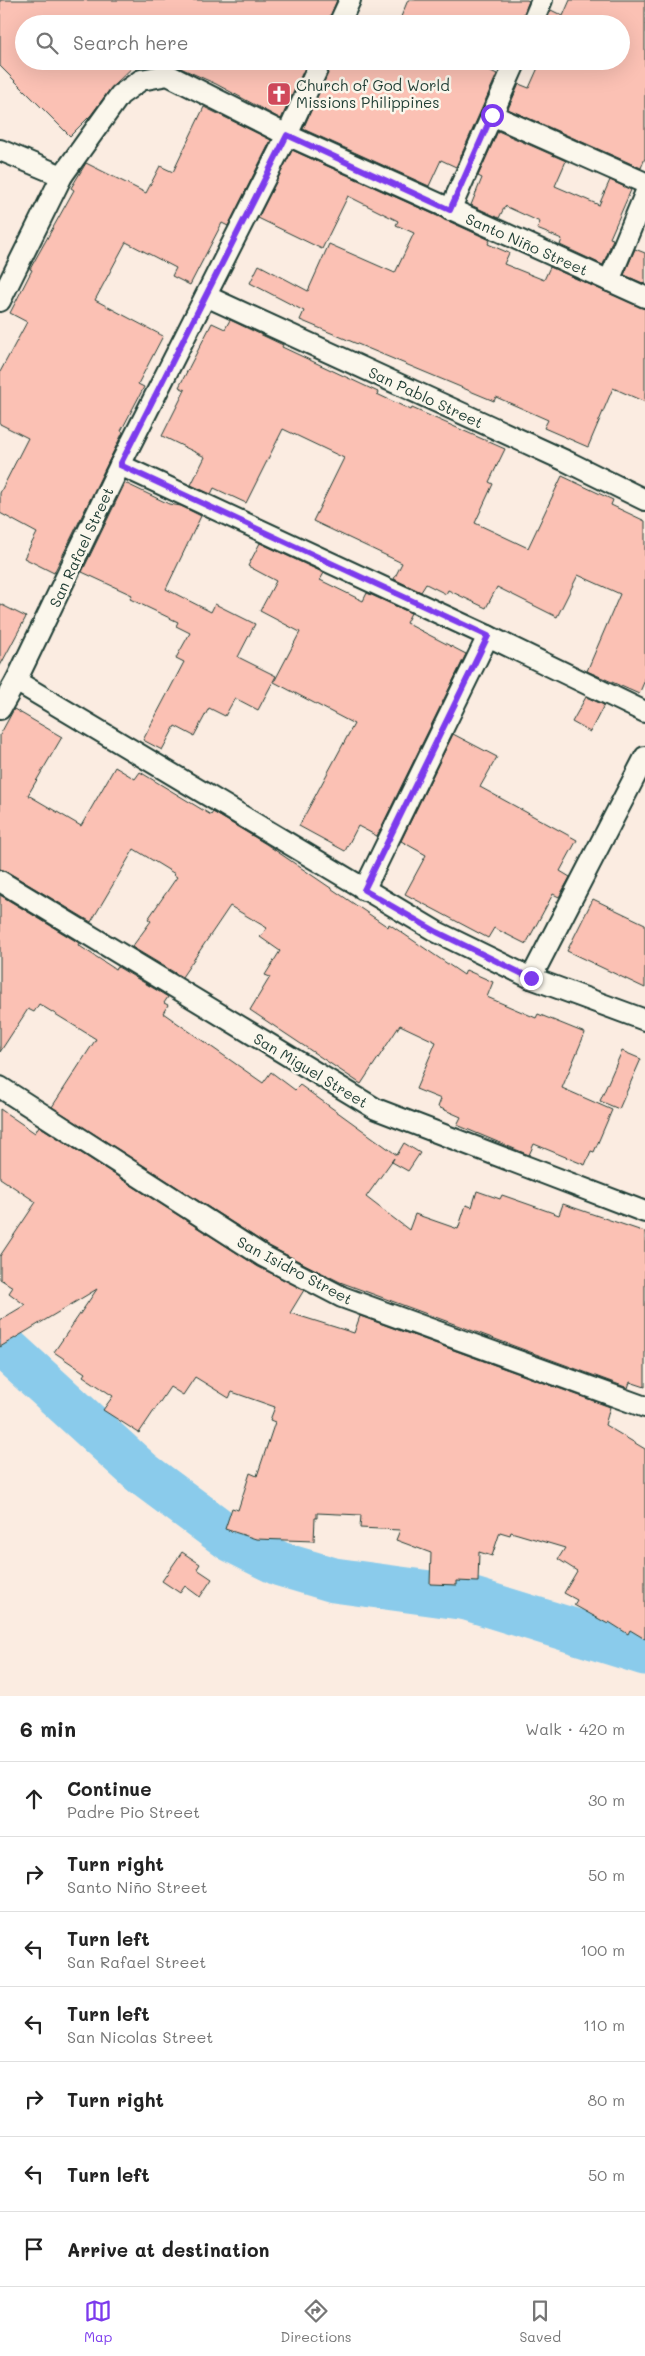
<!DOCTYPE html>
<meta charset="utf-8">
<style>
body{margin:0;font-family:Mali,sans-serif;background:#f2f2f2;color:#222}
.stop{position:absolute;width:15px;height:15px;margin:-11px;border:4px solid #7c3aed;border-radius:50%;background:#fff}
.stop.end{background:#7c3aed;border-color:#fff;box-shadow:0 1px 5px #0008}
.list{margin:0;padding:0;list-style:none}
h2{display:flex;justify-content:space-between;align-items:center;height:65px;margin:0;padding:0 20px;font-size:21px}
h2 small{font-size:16px;font-weight:400;color:#767676}
.list li{display:grid;grid-template-columns:32px 1fr auto;gap:15px;align-items:center;box-sizing:border-box;height:75px;padding:0 20px;border-top:1px solid #e0e0e0}
.list b{display:block;font-size:19px;white-space:nowrap}
.list p{margin:0;font-size:16px;white-space:nowrap;color:#767676}
.list em{font-size:16px;font-style:normal;color:#767676}
.icon{flex:none;width:28px;height:28px;fill:none;stroke:currentColor;stroke-width:2;stroke-linecap:round;stroke-linejoin:round}
.map{position:relative;flex:none;width:645px;height:1696px;overflow:hidden}
.search{position:absolute;background:#fff;box-shadow:0 5px 20px #0002;left:15px;right:15px;top:15px;height:55px;display:flex;align-items:center;gap:12px;box-sizing:border-box;padding:0 18px;border-radius:28px;color:#767676;font-size:19px}
.sheet{height:590px;background:#fff}
nav{display:flex;justify-content:space-around;align-items:center;box-sizing:border-box;height:70px;border-top:1px solid #e0e0e0;background:#fff;font-size:14px;color:#767676}
nav a{display:grid;justify-items:center;gap:2px}
nav .on{color:#7c3aed}
.map>svg:first-child{display:block}
.lines{fill:none;stroke-linecap:round;stroke-linejoin:round}
.river{stroke:#8acbeb;stroke-width:45}
.building{fill:#fbc1b4;stroke:#1f3d34}
.street-casing{stroke:#1f3d34;stroke-width:24}
.street{stroke:#fbf7ec;stroke-width:20}
.route{stroke:#7c3aed;stroke-width:6}
.labels{text-anchor:middle;dominant-baseline:central;stroke-width:5;stroke-linejoin:round;paint-order:stroke}
.poi-label{font-size:15px;fill:#1f3d34;stroke:#fbf7ec;text-anchor:start}
.street-label{font-size:15px;fill:#1f3d34;stroke:#fbf7ec}
</style>
<div class="map">
<svg width="645" height="1696" viewBox="0 0 645 1696">
<rect width="100%" height="100%" fill="#fbece1"/>
<filter id="ink" filterUnits="userSpaceOnUse"><feTurbulence type="fractalNoise" baseFrequency=".02" numOctaves="2"/><feDisplacementMap in="SourceGraphic" scale="10" xChannelSelector="R" yChannelSelector="G"/><feConvolveMatrix kernelMatrix="1 2 1 2 8 2 1 2 1" color-interpolation-filters="sRGB"/></filter>
<g filter="url(#ink)">
<g class="lines">
<path class="river" d="M 0,1343 L 142,1473 L 232,1540 L 280,1564 L 334,1580 L 467,1598 L 645,1653"/>
</g>
<g class="building">
<path d="M 0,0 L 337,0 L 327,24 L 24,24 L 24,61 L 139,61 L 111,88 L 91,115 L 70,136 L 0,66 Z"/>
<path d="M 408,0 L 527,0 L 529,1 L 520,24 L 398,24 Z"/>
<path d="M 570,0 L 645,0 L 645,158 L 641,168 L 508,109 L 519,84 L 529,88 L 541,61 L 621,61 L 621,24 L 545,24 L 551,10 L 563,16 Z"/>
<path d="M 165,61 L 308,61 L 281,119 L 216,84 Z"/>
<path d="M 333,61 L 486,61 L 483,67 L 497,74 L 456,167 L 441,160 L 429,186 L 303,129 Z"/>
<path d="M 204,107 L 271,140 L 228,226 L 222,223 L 190,285 L 172,276 L 176,268 L 126,242 L 95,300 L 163,336 L 138,384 L 144,387 L 121,431 L 123,432 L 54,573 L 24,558 L 37,533 L 0,513 L 0,493 L 28,438 L 0,424 L 0,372 L 27,322 L 10,313 L 32,270 L 30,269 L 74,190 L 71,188 L 86,163 L 146,193 L 160,166 L 173,172 Z"/>
<path d="M 498,131 L 566,161 L 555,186 L 599,205 L 610,180 L 631,190 L 610,238 L 613,239 L 603,265 L 560,245 L 562,239 L 537,229 L 540,222 L 505,206 L 499,218 L 471,205 L 482,178 L 478,176 Z"/>
<path d="M 292,150 L 490,240 L 488,244 L 509,253 L 504,264 L 544,280 L 550,267 L 645,309 L 645,402 L 613,388 L 588,447 L 544,428 L 548,420 L 496,397 L 494,401 L 300,320 L 304,311 L 250,283 L 259,265 L 308,291 L 329,244 L 395,273 L 414,233 L 396,225 L 398,221 L 348,196 L 322,249 L 258,218 Z"/>
<path d="M 635,249 L 645,253 L 645,284 L 624,275 Z"/>
<path d="M 230,320 L 283,345 L 282,347 L 378,392 L 377,394 L 411,410 L 412,408 L 505,449 L 489,482 L 493,484 L 475,523 L 528,548 L 562,476 L 613,500 L 611,505 L 645,521 L 645,680 L 639,694 L 587,671 L 620,594 L 578,575 L 557,617 L 497,587 L 486,608 L 448,590 L 446,594 L 426,584 L 421,592 L 394,579 L 402,563 L 313,521 L 344,458 L 283,429 L 246,503 L 214,488 L 211,494 L 191,485 L 205,457 L 162,436 L 185,390 L 179,387 L 212,323 L 225,329 Z"/>
<path d="M 125,483 L 169,504 L 181,506 L 201,516 L 166,589 L 211,612 L 215,604 L 255,624 L 238,657 L 276,676 L 258,710 L 235,698 L 225,716 L 209,708 L 194,736 L 175,726 L 162,750 L 143,740 L 184,662 L 176,658 L 190,633 L 176,626 L 178,622 L 130,599 L 132,595 L 82,572 Z"/>
<path d="M 260,543 L 324,573 L 320,580 L 363,601 L 367,593 L 411,613 L 406,623 L 466,654 L 377,836 L 358,826 L 345,851 L 299,826 L 354,724 L 274,682 L 300,632 L 260,611 L 276,581 L 248,566 Z"/>
<path d="M 0,604 L 26,617 L 0,666 Z"/>
<path d="M 586,697 L 604,705 L 590,732 L 572,722 Z"/>
<path d="M 14,709 L 62,737 L 28,795 L 81,826 L 115,767 L 135,779 L 140,772 L 211,815 L 213,812 L 266,844 L 388,927 L 389,924 L 464,975 L 466,970 L 493,982 L 487,997 L 536,1018 L 538,1014 L 585,1033 L 562,1088 L 612,1110 L 594,1152 L 591,1151 L 585,1165 L 534,1144 L 529,1155 L 457,1125 L 461,1117 L 438,1107 L 441,1099 L 416,1089 L 436,1042 L 400,1025 L 361,1084 L 250,1010 L 270,977 L 265,975 L 280,951 L 260,937 L 267,928 L 230,906 L 182,977 L 132,947 L 151,921 L 148,919 L 177,877 L 174,875 L 175,874 L 134,849 L 91,922 L 6,871 L 0,869 L 0,735 Z"/>
<path d="M 453,734 L 497,757 L 480,787 L 577,840 L 560,871 L 570,877 L 559,897 L 553,894 L 526,944 L 494,928 L 488,938 L 405,894 L 426,855 L 401,841 Z"/>
<path d="M 0,895 L 79,943 L 78,945 L 115,969 L 118,967 L 168,997 L 164,1003 L 168,1005 L 163,1013 L 263,1083 L 271,1072 L 295,1090 L 300,1085 L 397,1155 L 404,1143 L 420,1153 L 408,1171 L 392,1162 L 394,1158 L 366,1197 L 409,1230 L 415,1214 L 458,1229 L 466,1205 L 472,1207 L 477,1191 L 500,1199 L 502,1195 L 559,1215 L 563,1204 L 645,1232 L 645,1387 L 630,1382 L 628,1388 L 340,1282 L 269,1246 L 52,1107 L 96,1039 L 39,1004 L 34,1012 L 28,1009 L 0,1052 Z"/>
<path d="M 593,899 L 645,924 L 645,988 L 567,951 Z"/>
<path d="M 622,1051 L 641,1059 L 619,1109 L 600,1101 Z"/>
<path d="M 0,1109 L 35,1133 L 39,1126 L 257,1266 L 304,1290 L 290,1313 L 354,1333 L 360,1316 L 610,1407 L 605,1425 L 645,1449 L 645,1639 L 630,1630 L 628,1634 L 609,1622 L 608,1624 L 574,1605 L 577,1600 L 564,1593 L 577,1571 L 558,1559 L 565,1548 L 511,1532 L 510,1535 L 500,1532 L 492,1556 L 479,1552 L 478,1582 L 457,1581 L 457,1585 L 430,1584 L 431,1553 L 396,1540 L 400,1530 L 360,1528 L 361,1515 L 317,1513 L 317,1518 L 315,1518 L 314,1541 L 256,1539 L 225,1529 L 232,1508 L 238,1510 L 250,1473 L 257,1476 L 275,1422 L 270,1420 L 275,1407 L 232,1392 L 229,1398 L 195,1377 L 183,1395 L 170,1387 L 139,1433 L 103,1410 L 113,1396 L 83,1376 L 85,1373 L 54,1352 L 97,1289 L 0,1347 L 0,1320 L 25,1305 L 9,1293 L 13,1287 L 0,1279 L 0,1256 L 36,1202 L 0,1178 Z"/>
<path d="M 182,1552 L 200,1564 L 197,1569 L 212,1579 L 200,1597 L 185,1586 L 180,1593 L 162,1581 Z"/>
</g>
<g class="lines">
<defs>
<g id="street">
<path d="M 339,24 L 350,0"/>
<path d="M 532,24 L 542,0"/>
<path d="M 492,115 L 645,183"/>
<path d="M 0,150 L 62,176"/>
<path d="M 450,210 L 516,61"/>
<path d="M 609,281 L 645,194"/>
<path d="M 206,296 L 566,461 L 645,500"/>
<path d="M 0,301 L 62,176 L 120,95 L 141,80 L 168,75 L 287,135 L 645,297"/>
<path d="M 120,465 L 488,636 L 645,712"/>
<path d="M 16,681 L 437,932 L 531,978 L 645,1020"/>
<path d="M 0,709 L 16,681 L 120,465 L 287,135 L 321,61"/>
<path d="M 0,881 L 376,1109 L 645,1212"/>
<path d="M 364,890 L 488,636"/>
<path d="M 531,978 L 645,757"/>
<path d="M 0,1087 L 263,1256 L 342,1297 L 645,1407"/>
</g>
</defs>
<use href="#street" class="street-casing"/>
<use href="#street" class="street"/>
</g>
</g>
<g class="lines" filter="url(#ink)">
<path class="route" d="M 492,115 L 450,210 L 287,135 L 120,465 L 488,636 L 364,890 L 437,932 L 531,978"/>
</g>
<defs>
<symbol id="church-square" viewBox="-11 -11 22 22"><rect x="-9" y="-9" width="18" height="18" rx="4" fill="#d1495b" stroke="#fbf7ec"/><path d="M-1.2-6h2.4v3.5h3.3v2.4h-3.3V6h-2.4V-.1h-3.3v-2.4h3.3Z" fill="#fff"/></symbol>
</defs>
<g fill-rule="evenodd">
<use href="#church-square" x="265" y="80" width="28" height="28"/>
</g>
<g class="labels">
<g class="poi-label">
<text x="296" y="85">Church of God World<tspan x="296" dy="17">Missions Philippines</tspan></text>
</g>
<g class="street-label">
<text transform="translate(527 244) rotate(24)">Santo Niño Street</text>
<text transform="translate(426 397) rotate(25)">San Pablo Street</text>
<text transform="translate(81 547) rotate(-65)">San Rafael Street</text>
<text transform="translate(311 1070) rotate(31)">San Miguel Street</text>
<text transform="translate(295 1270) rotate(28)">San Isidro Street</text>
</g>
</g>
</svg>
<div class="stop" style="left:492px;top:115px"></div>
<div class="stop end" style="left:531px;top:978px"></div>
<div class="search"><svg class="icon" aria-label="search" viewBox="0 0 24 24"><circle cx="10" cy="10" r="6"/><path d="M15 15l6 6"/></svg>Search here</div>
</div>
<section class="sheet">
<h2>6 min<small>Walk · 420 m</small></h2>
<ul class="list">
<li><svg class="icon" aria-label="ahead" viewBox="0 0 24 24"><path d="M12 20V5M6 11l6-6 6 6"/></svg><div><b>Continue</b><p>Padre Pio Street</p></div><em>30 m</em></li>
<li><svg class="icon" aria-label="right" viewBox="0 0 24 24"><path d="M7 20v-9h11M14 6l5 5-5 5"/></svg><div><b>Turn right</b><p>Santo Niño Street</p></div><em>50 m</em></li>
<li><svg class="icon" aria-label="left" viewBox="0 0 24 24"><path d="M17 20v-9H6M10 6l-5 5 5 5"/></svg><div><b>Turn left</b><p>San Rafael Street</p></div><em>100 m</em></li>
<li><svg class="icon" aria-label="left" viewBox="0 0 24 24"><path d="M17 20v-9H6M10 6l-5 5 5 5"/></svg><div><b>Turn left</b><p>San Nicolas Street</p></div><em>110 m</em></li>
<li><svg class="icon" aria-label="right" viewBox="0 0 24 24"><path d="M7 20v-9h11M14 6l5 5-5 5"/></svg><div><b>Turn right</b></div><em>80 m</em></li>
<li><svg class="icon" aria-label="left" viewBox="0 0 24 24"><path d="M17 20v-9H6M10 6l-5 5 5 5"/></svg><div><b>Turn left</b></div><em>50 m</em></li>
<li><svg class="icon" aria-label="arrive" viewBox="0 0 24 24"><path d="M6 21V4h12l-3 4 3 4H6"/></svg><div><b>Arrive at destination</b></div></li>
</ul>
</section>
<nav>
<a class="on"><svg class="icon" aria-label="map" viewBox="0 0 24 24"><path d="M3 6l6-2 6 2 6-2v14l-6 2-6-2-6 2zM9 4v14M15 6v14"/></svg>Map</a>
<a><svg class="icon" aria-label="directions" viewBox="0 0 24 24"><path d="M12 3l9 9-9 9-9-9zM9 14v-3h6M13 9l2 2-2 2"/></svg>Directions</a>
<a><svg class="icon" aria-label="saved" viewBox="0 0 24 24"><path d="M7 4h10v16l-5-4-5 4z"/></svg>Saved</a>
</nav>
